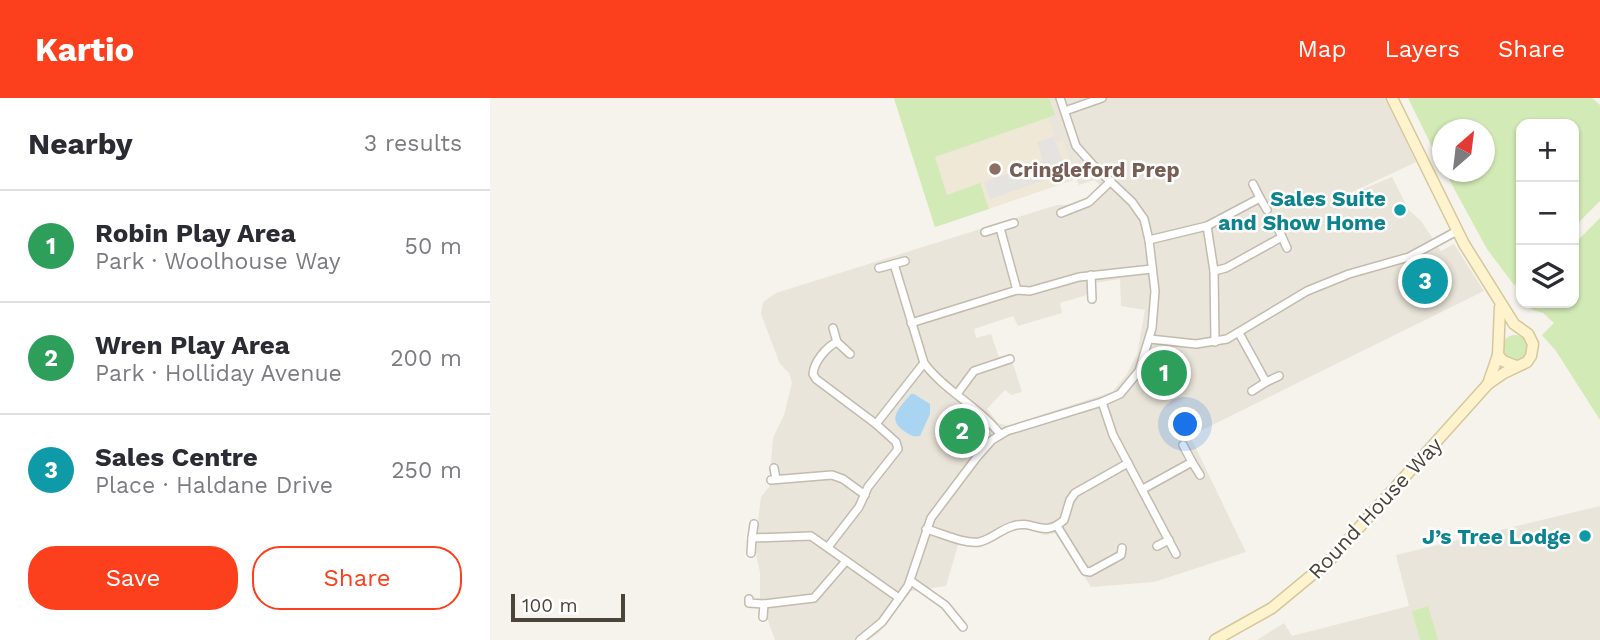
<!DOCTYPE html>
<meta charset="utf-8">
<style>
body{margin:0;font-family:"Work Sans",sans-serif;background:#f2f2f3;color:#2b2b33}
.controls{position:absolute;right:21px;top:21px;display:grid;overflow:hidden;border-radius:14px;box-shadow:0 2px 5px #0004}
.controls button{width:63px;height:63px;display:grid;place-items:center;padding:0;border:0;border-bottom:2px solid #e1e1e2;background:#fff;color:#2b2b33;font:35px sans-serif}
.compass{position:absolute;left:942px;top:21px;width:63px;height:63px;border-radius:50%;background:#fff;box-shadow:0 2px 5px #0004;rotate:28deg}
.scale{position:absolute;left:21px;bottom:18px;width:114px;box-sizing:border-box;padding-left:7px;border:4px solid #4b4439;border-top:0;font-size:19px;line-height:24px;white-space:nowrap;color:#4b4439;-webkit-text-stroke:5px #fff;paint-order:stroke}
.you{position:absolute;left:696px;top:327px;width:24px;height:24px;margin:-18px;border:5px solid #fff;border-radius:50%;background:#1a73e8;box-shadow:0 0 0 10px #1a73e833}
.badge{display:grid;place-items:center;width:46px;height:46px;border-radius:50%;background:#fc3f1d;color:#fff;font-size:23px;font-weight:700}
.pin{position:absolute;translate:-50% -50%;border:4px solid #fff;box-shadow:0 2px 7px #0006}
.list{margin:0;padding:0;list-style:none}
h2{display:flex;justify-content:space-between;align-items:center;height:91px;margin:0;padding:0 28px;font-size:30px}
h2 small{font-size:23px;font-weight:400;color:#7c7c81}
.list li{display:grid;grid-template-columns:46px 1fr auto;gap:21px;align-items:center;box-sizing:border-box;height:112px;padding:0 28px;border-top:2px solid #e1e1e2}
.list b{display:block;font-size:26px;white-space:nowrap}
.list p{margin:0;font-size:23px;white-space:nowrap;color:#7c7c81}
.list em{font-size:23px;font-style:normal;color:#7c7c81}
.actions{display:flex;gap:14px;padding:21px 28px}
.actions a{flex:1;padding:16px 0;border:2px solid #fc3f1d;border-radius:28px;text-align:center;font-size:24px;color:#fc3f1d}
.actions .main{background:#fc3f1d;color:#fff}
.icon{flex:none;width:38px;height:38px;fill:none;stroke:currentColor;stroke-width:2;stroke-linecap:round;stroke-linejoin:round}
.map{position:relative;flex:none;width:1110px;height:542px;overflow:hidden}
header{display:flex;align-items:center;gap:42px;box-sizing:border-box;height:98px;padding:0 35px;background:#fc3f1d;color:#fff}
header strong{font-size:33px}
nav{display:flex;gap:38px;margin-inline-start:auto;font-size:24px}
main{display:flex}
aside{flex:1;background:#fff}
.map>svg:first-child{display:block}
.residential{fill:#eae5da;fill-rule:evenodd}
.education{fill:#efe8d6}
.green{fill:#d2eab5}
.parking{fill:#e5e3e0}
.water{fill:#a9d4f2}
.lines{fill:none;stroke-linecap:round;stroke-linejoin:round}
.street-casing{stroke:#c2bbae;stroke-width:10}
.secondary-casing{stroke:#d6c79b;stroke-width:13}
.street{stroke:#fff;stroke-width:7}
.secondary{stroke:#fff3cd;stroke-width:10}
.education-dot{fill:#8d6e63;stroke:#fff;stroke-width:2.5}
.culture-dot{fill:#0f9aa8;stroke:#fff;stroke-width:2.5}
.labels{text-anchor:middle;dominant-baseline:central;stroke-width:5;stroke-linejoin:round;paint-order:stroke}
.education-label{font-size:21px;font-weight:bold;fill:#785e54;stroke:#fff;text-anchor:start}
.culture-label{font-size:21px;font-weight:bold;fill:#0d838f;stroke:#fff;text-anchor:end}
.street-label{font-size:21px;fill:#4b4439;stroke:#fff}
</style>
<header>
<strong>Kartio</strong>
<nav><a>Map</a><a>Layers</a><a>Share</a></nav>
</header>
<main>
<aside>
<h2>Nearby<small>3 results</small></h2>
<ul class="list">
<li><span class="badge" style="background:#2e9e5b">1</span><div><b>Robin Play Area</b><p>Park · Woolhouse Way</p></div><em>50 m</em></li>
<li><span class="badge" style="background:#2e9e5b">2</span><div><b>Wren Play Area</b><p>Park · Holliday Avenue</p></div><em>200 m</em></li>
<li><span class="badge" style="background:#0f9aa8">3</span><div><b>Sales Centre</b><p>Place · Haldane Drive</p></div><em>250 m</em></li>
</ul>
<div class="actions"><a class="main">Save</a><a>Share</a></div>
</aside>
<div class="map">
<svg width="1110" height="542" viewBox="0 0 1110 542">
<rect width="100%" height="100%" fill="#f6f3ec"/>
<g class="residential">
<path d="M 404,0 L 896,0 L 926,64 L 841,104 L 902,79 L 919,112 L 931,123 L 951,153 L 964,146 L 994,193 L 700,338 L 756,454 L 664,484 L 601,489 L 567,435 L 554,437 L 536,430 L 523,432 L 486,449 L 468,447 L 456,488 L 421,493 L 389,535 L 378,542 L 285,542 L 277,520 L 270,520 L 270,475 L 266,455 L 268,424 L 271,399 L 279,389 L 283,340 L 294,317 L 302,285 L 299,275 L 290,266 L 271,216 L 273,204 L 286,195 L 567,107 L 581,107 L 601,99 L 611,88 L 604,82 L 589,87 L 586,81 L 445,129 ZM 630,181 L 631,208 L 655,212 L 647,256 L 637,276 L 622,294 L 517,328 L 508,325 L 497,311 L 515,292 L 521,297 L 532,294 L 520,256 L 509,259 L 501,236 L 486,240 L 484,231 L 523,218 L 528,228 L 572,215 L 570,205 L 597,197 L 604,185 Z"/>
<path d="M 1110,408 L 1110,542 L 767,542 L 794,525 L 802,538 L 919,508 L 906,457 Z"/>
</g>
<path class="education" d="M 404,0 L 559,0 L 565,17 L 558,20 L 566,44 L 573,42 L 586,81 L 445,129 Z"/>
<g class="green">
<path d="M 404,0 L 559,0 L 565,17 L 445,59 L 457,97 L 490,85 L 499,111 L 445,129 Z"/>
<path d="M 918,0 L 1102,0 L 1110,7 L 1110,103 L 1084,129 L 1084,26 L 1031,26 L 1031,180 L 1024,187 L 997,151 L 955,74 L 995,74 L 995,32 L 953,32 L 952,69 Z"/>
<path d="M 1110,120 L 1110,322 L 1066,253 L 1052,237 L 1064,225 L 1053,215 L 1043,212 L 1035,205 L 1084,205 L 1084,146 Z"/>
<circle cx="1025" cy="250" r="13"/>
<path d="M 464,319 L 478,325 L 487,335 L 487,338 L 477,349 L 456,331 L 455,325 Z"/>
<path d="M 938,508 L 948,542 L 930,542 L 922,513 Z"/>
</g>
<path class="parking" d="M 564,38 L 574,68 L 568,71 L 570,77 L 500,101 L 494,84 L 553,63 L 547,44 Z"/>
<path class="water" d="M 421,296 L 424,296 L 440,306 L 440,316 L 430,338 C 422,339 420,337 414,333 C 396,321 410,309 421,296 Z"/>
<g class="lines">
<defs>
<g id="street">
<path d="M 575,13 L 612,0"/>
<path d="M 763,86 L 770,100"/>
<path d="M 571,115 L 599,104 L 621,83"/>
<path d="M 785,124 L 792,139"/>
<path d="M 717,128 L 770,100 L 777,112"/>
<path d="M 510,130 L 527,192"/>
<path d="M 495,134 L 524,125"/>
<path d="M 659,142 L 717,128 L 724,173 L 725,244"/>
<path d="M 404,166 L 415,163"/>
<path d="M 389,170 L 404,166 L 434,265 C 455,293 488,308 510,336"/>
<path d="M 724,173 L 736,170 L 792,139 L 797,150"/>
<path d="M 601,177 L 602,201"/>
<path d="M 421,225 L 527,192 L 540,193 L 589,179 L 662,171"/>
<path d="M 343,230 L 347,244 C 336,249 324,264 323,276 L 326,281 L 386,326 L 434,265"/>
<path d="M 749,235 L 776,284 L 789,278"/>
<path d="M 660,241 L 706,246 L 737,241 L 817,193 L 859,176 L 919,159 L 967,133"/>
<path d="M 347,244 L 360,256"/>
<path d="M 762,293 L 776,284"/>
<path d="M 467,296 L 484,273 L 520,261"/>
<path d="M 612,304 L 623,337 L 686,456"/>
<path d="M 702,364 L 710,377"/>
<path d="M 284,370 L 286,381"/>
<path d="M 281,382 L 342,377 L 353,381 L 375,397"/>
<path d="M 653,391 L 702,364 L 693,347"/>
<path d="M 264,426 L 262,440 L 321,438 L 409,500"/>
<path d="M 567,428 L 595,473 L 600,474 L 631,457 L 632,450"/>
<path d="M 436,431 C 451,435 473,446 489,444 C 501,442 511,431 523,428 C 544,421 553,441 574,422 L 580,402 L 585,395 L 638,365"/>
<path d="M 667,448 L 679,442"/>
<path d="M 338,449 L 369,409 L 378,389 L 408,351 L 406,344 L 386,326"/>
<path d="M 261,455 L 262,440"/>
<path d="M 421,483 L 455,507 L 473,529"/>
<path d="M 259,501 L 259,505 L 274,506 L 324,500 L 356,463"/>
<path d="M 273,519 L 274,506"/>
<path d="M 370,542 L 392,524 L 418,488 L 441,420 L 487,359 L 502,342 L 517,333 L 612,304 L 630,296 L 649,273 L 662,230 L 665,193 L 659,142 L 654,121 L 642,104 L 603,67 L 586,48 L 570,0"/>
</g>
<g id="secondary">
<path d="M 1010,209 L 1008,257 L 1013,263 L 1026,268"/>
<path d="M 998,286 L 1008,257"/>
<path d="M 725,542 L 782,510 L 840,462 L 998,286 L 1014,275 L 1037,264 L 1041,258 L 1043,246 L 1038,236 L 1024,226 L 974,146 L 902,0"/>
</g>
</defs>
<use href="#street" class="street-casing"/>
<use href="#secondary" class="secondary-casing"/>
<use href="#street" class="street"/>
<use href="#secondary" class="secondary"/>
</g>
<circle class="education-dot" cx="505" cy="71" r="7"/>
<g class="culture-dot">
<circle cx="910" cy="112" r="7"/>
<circle cx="1095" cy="438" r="7"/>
</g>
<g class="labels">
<g class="education-label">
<text x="519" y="71">Cringleford Prep</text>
</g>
<g class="culture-label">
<text x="896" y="100">Sales Suite<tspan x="896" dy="24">and Show Home</tspan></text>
<text x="1081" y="438">J’s Tree Lodge</text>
</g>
<g class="street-label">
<text transform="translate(885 410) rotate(-47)">Round House Way</text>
</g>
</g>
</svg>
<div class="controls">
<button>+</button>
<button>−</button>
<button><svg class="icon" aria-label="layers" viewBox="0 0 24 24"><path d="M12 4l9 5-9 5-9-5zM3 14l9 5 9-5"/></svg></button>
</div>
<svg class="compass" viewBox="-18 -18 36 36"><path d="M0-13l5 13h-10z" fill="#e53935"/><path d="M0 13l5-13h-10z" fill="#7c7c81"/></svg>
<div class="scale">100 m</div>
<div class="you"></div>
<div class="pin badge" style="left:674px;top:275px;background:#2e9e5b">1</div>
<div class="pin badge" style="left:472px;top:333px;background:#2e9e5b">2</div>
<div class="pin badge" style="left:935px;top:183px;background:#0f9aa8">3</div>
</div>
</main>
